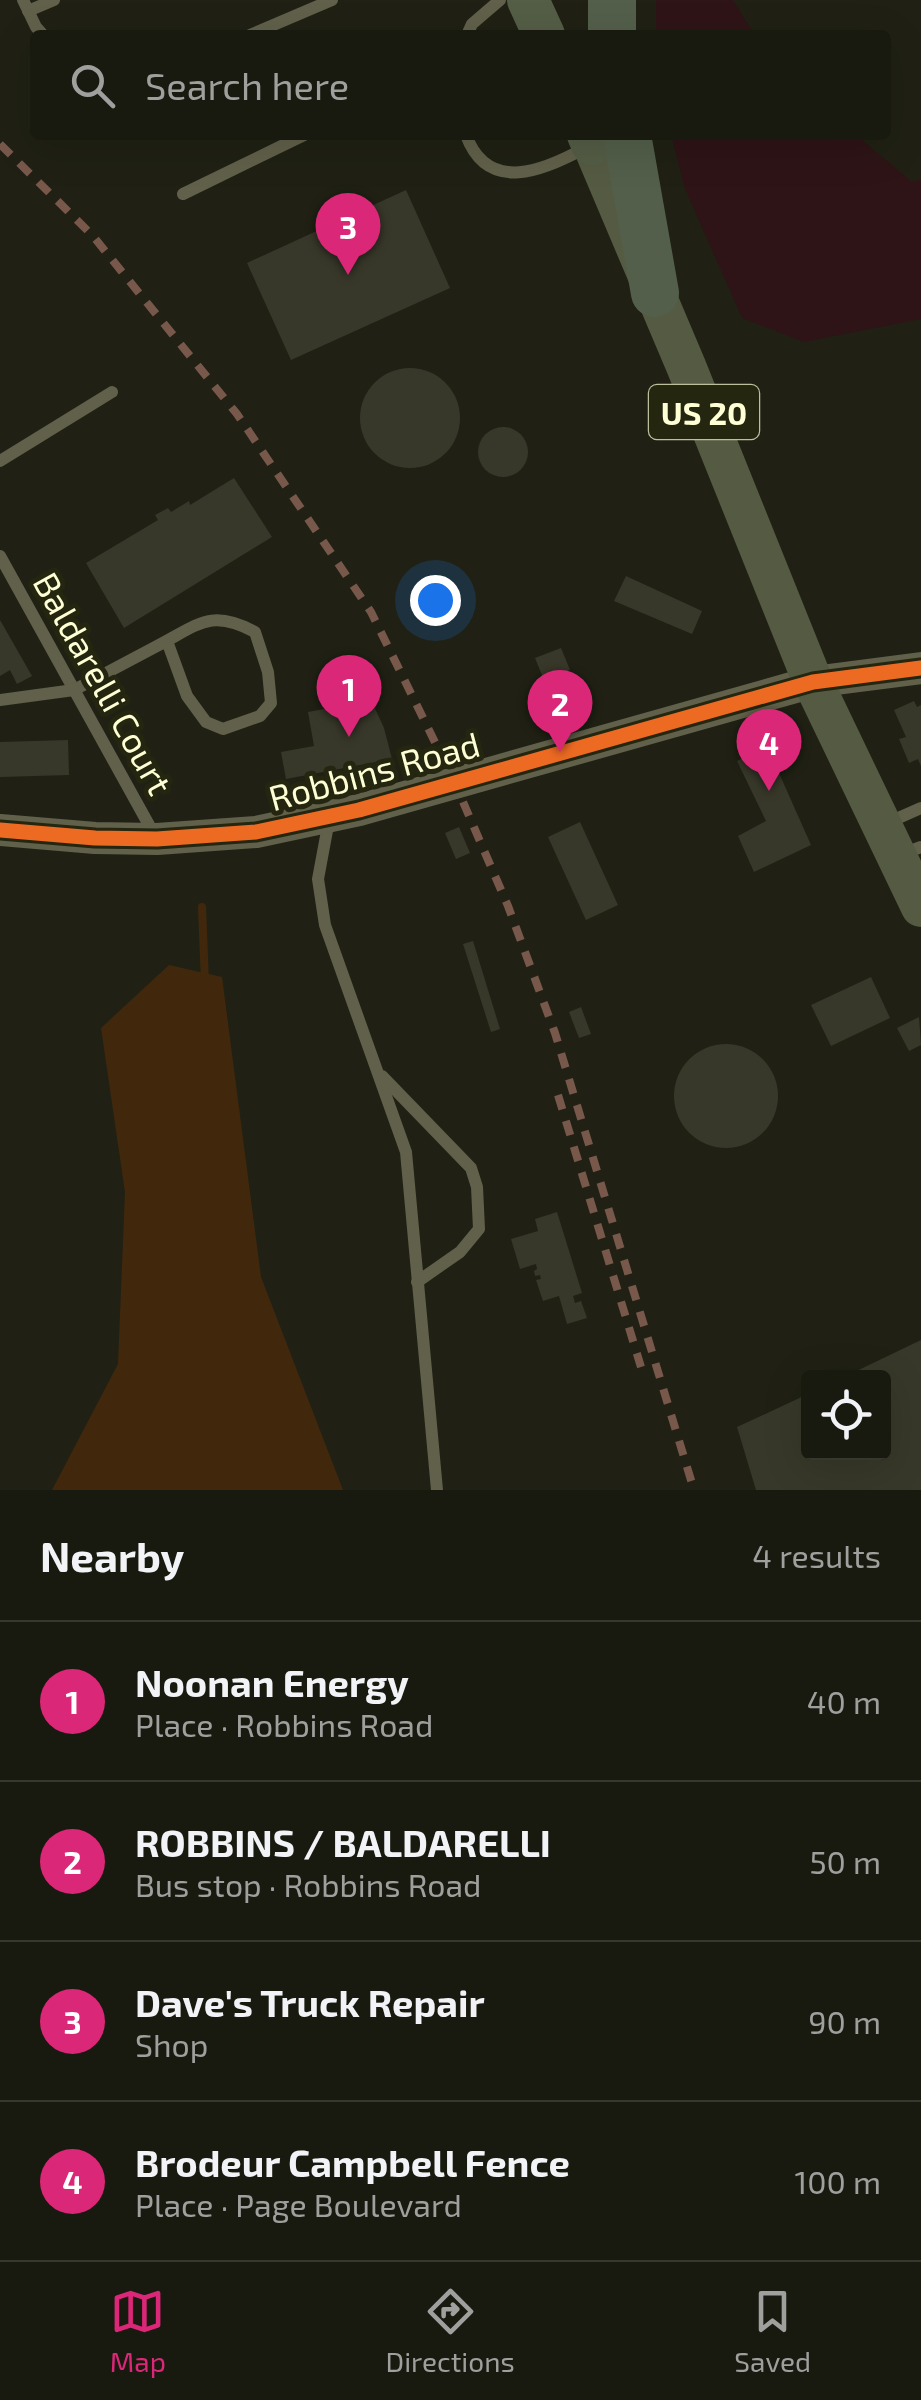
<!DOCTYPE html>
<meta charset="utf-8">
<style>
body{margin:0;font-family:"Exo 2",sans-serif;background:#212218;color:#f1f3f6}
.controls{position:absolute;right:30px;bottom:30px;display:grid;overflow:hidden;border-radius:10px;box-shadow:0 10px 40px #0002}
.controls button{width:90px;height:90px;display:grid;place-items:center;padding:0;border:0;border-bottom:2px solid #36382f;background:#18190f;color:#f1f3f6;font:50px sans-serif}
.you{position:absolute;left:435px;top:600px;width:35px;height:35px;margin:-25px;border:8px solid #fff;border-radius:50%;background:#1a73e8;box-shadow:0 0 0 15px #1a73e833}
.badge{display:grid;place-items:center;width:65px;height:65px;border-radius:50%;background:#db2777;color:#fff;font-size:32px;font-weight:700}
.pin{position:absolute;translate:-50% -82px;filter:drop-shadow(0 2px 5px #0008)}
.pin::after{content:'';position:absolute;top:52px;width:35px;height:30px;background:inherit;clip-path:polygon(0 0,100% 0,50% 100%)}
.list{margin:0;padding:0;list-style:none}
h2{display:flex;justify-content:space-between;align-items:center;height:130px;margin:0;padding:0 40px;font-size:42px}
h2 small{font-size:32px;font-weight:400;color:#9fa09e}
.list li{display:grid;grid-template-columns:65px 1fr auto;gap:30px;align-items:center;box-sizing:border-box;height:160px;padding:0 40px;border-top:2px solid #36382f}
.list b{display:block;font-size:38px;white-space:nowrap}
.list p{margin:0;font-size:32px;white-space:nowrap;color:#9fa09e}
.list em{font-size:32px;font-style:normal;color:#9fa09e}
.icon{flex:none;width:55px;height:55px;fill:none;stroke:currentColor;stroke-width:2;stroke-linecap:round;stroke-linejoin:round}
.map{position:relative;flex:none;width:921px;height:1490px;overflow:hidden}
.search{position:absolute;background:#18190f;box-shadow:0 10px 40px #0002;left:30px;right:30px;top:30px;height:110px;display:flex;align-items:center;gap:25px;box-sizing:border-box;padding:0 35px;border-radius:10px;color:#9fa09e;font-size:38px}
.sheet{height:770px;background:#18190f}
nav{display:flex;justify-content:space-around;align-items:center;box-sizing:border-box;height:140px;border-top:2px solid #36382f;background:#18190f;font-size:28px;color:#9fa09e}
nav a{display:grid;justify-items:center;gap:5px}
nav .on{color:#db2777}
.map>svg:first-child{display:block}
.green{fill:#2e1416}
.water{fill:#41280c}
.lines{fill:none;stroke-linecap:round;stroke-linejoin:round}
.stream{stroke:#41280c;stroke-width:8}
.building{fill:#373829}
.service{stroke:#61604a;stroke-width:12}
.tertiary{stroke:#61604a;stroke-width:32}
.primary{stroke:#555b42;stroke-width:40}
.trunk{stroke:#545d46;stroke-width:42}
.motorway{stroke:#535f4a;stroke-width:48}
.rail{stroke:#77584a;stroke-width:8;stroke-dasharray:15 12;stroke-linecap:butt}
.cycleway-casing{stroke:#24260f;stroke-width:21}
.cycleway{stroke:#ed6a23;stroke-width:15}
.labels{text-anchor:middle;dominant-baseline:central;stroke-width:10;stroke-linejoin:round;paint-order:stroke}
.shield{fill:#24260f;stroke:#bdbe9a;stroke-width:2.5}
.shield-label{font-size:32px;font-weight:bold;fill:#feffd5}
.street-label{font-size:35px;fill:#feffd5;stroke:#24260f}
</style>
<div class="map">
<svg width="921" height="1490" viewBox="0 0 921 1490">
<rect width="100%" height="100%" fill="#202114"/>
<g class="green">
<path d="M 656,0 L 733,0 L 755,35 L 656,35 Z"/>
<path d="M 671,135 L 856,135 L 911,181 L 921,180 L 921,319 L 804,342 L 742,318 L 685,189 Z"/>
</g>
<path class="water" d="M 169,965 L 222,977 L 261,1277 L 343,1490 L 52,1490 L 118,1364 L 125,1192 L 101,1028 Z"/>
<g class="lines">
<path class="stream" d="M 202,907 L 205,983"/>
</g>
<g class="building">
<path d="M 406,190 L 450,288 L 291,360 L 247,263 Z"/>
<circle cx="410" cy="418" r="50"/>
<circle cx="503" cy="452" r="25"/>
<path d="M 234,478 L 272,537 L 124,628 L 86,563 L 158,520 L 155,515 L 168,508 L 171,512 L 189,501 L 190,505 Z"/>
<path d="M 626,576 L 702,611 L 692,634 L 614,601 Z"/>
<path d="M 0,620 L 32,676 L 17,684 L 10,670 L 0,676 Z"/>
<path d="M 561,648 L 570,670 L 544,680 L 535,658 Z"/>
<path d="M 371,700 L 384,728 L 392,759 L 286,779 L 281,752 L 314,746 L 308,712 Z"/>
<path d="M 914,701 L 917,707 L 921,705 L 921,766 L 918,759 L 909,763 L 899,739 L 906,737 L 894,710 Z"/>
<path d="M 68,740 L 69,775 L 0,777 L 0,742 Z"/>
<path d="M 767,746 L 811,845 L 754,872 L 738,836 L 766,821 L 737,761 Z"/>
<path d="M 580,822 L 618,905 L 586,920 L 548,837 Z"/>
<path d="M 459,827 L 470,853 L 456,859 L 445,833 Z"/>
<path d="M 473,941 L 500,1029 L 491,1032 L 463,944 Z"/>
<path d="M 871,977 L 890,1018 L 831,1046 L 811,1005 Z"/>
<path d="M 581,1007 L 591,1034 L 579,1038 L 569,1012 Z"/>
<path d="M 919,1017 L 921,1045 L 909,1051 L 897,1028 Z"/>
<circle cx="726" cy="1096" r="52"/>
<path d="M 557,1212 L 582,1293 L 573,1296 L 575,1303 L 581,1301 L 587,1318 L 567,1324 L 559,1296 L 543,1301 L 536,1280 L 541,1279 L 540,1275 L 535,1276 L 534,1271 L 537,1269 L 536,1264 L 520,1269 L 511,1239 L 538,1231 L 535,1219 Z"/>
<path d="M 921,1340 L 921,1490 L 756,1490 L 737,1427 L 808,1394 L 808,1452 L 884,1452 L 884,1378 L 842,1378 Z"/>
</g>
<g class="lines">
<g class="service">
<path d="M 23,0 L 36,27 L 43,35"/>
<path d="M 28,11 L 54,0"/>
<path d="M 250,35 L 332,0"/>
<path d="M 467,35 L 472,24 L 500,0"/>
<path d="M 466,135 C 488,195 545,170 585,148"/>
<path d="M 183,194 L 304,135"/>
<path d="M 0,461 L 112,392"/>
<path d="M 0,556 L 154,834"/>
<path d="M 0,700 L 74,690 L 157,646 C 198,625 210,608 255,632 L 268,672 L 271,703 L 260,716 L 223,729 L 206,722 L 187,696 L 167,641"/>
<path d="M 329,820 L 318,879 L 325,925 L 406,1152 L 437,1490"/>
<path d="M 887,823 L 921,808"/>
<path d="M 899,855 L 921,847"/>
<path d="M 382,1076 L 471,1168 L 477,1187 L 479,1229 L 460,1252 L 417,1282"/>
</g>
<path class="tertiary" d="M 0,830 L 95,838 L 157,839 L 256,832 L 359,810 L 813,682 L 921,668"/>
<path class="primary" d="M 592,144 L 686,366 L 813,682 L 921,907"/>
<g class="trunk">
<path d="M 528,0 L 544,35"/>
<path d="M 588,135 L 592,144"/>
</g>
<g class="motorway">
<path d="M 612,35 L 612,0"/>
<path d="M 627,135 L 655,293"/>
</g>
<g class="rail">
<path d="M 0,144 L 93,236 L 237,414 L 371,612 L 454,781 L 508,906 L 555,1033 L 694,1490"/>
<path d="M 558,1095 L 641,1367"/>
</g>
<defs>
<path id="cycleway" d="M 0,830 L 95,838 L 157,839 L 256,832 L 359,810 L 813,682 L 921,668"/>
</defs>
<use href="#cycleway" class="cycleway-casing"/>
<use href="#cycleway" class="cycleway"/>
</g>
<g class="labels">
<rect class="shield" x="649" y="385" width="110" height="54" rx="8"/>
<g class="shield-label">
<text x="704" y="412">US 20</text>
</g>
<g class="street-label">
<text transform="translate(104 683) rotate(61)">Baldarelli Court</text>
<text transform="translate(374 770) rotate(-15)">Robbins Road</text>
</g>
</g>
</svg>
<div class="controls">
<button><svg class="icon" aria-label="locate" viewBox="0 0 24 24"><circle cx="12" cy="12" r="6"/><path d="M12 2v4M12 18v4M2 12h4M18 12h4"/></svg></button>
</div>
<div class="you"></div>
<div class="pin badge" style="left:349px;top:737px">1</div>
<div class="pin badge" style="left:560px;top:752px">2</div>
<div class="pin badge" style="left:348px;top:275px">3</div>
<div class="pin badge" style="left:769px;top:791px">4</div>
<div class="search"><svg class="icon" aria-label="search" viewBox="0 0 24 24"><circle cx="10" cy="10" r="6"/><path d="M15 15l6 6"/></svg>Search here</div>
</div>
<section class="sheet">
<h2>Nearby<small>4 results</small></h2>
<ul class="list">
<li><span class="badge">1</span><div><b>Noonan Energy</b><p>Place · Robbins Road</p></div><em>40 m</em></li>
<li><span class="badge">2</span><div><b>ROBBINS / BALDARELLI</b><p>Bus stop · Robbins Road</p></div><em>50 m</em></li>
<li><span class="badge">3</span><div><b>Dave's Truck Repair</b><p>Shop</p></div><em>90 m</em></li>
<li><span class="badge">4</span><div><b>Brodeur Campbell Fence</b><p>Place · Page Boulevard</p></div><em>100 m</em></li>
</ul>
</section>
<nav>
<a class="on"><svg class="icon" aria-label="map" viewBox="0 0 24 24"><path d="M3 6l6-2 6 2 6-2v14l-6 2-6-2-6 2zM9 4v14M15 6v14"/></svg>Map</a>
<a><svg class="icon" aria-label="directions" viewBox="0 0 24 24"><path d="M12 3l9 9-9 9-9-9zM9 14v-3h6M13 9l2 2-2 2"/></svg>Directions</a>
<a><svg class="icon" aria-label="saved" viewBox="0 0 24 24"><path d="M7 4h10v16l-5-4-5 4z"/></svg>Saved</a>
</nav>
